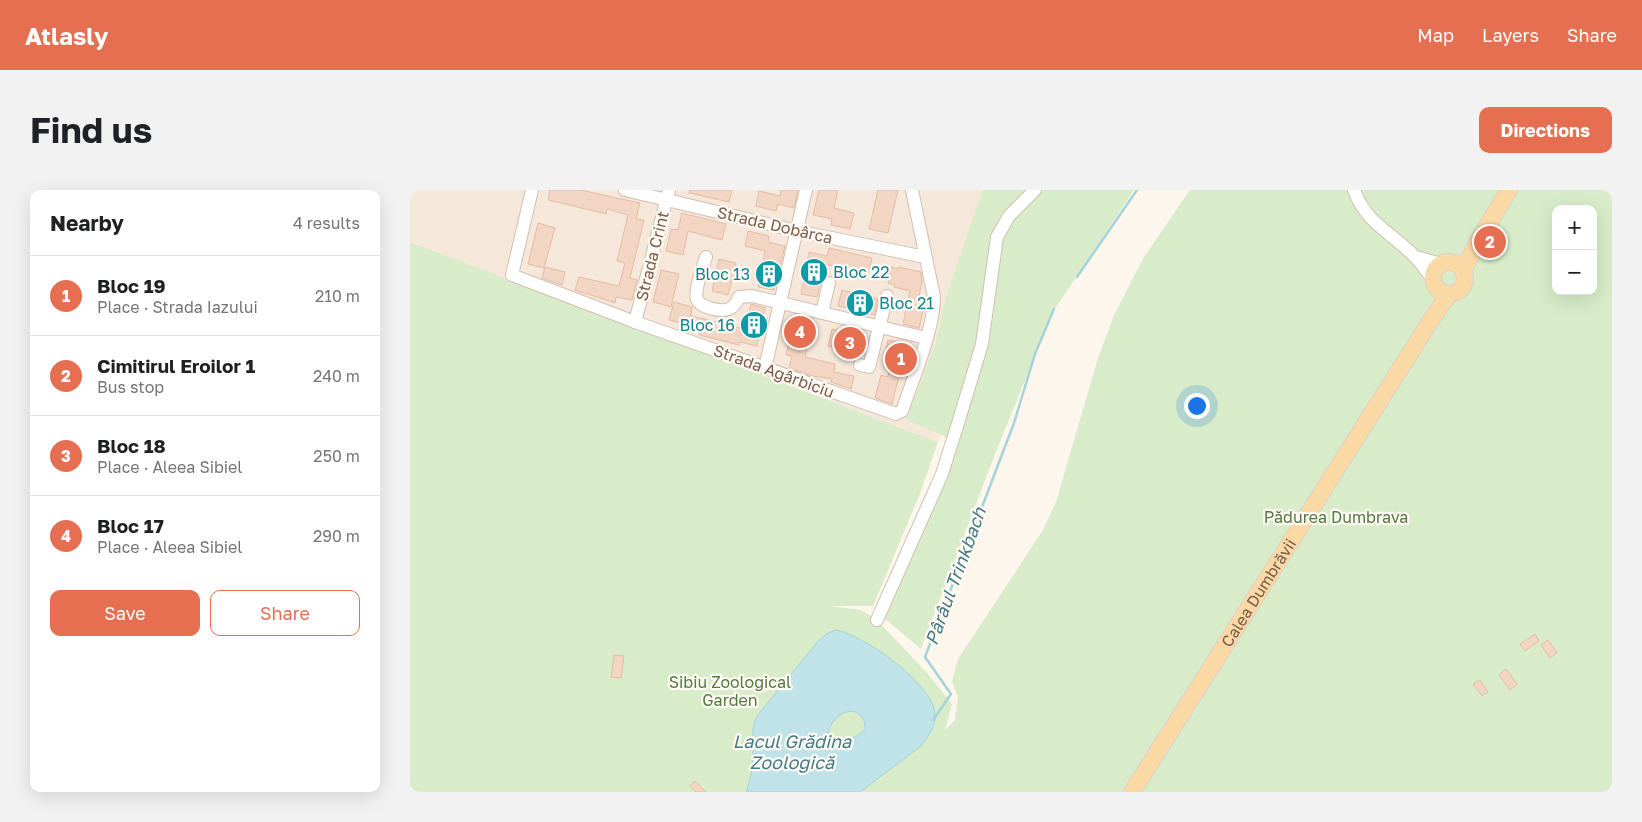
<!DOCTYPE html>
<meta charset="utf-8">
<style>
body{margin:0;font-family:"Golos Text",sans-serif;background:#f2f2f2;color:#202124}
.controls{position:absolute;right:15px;top:15px;display:grid;overflow:hidden;border-radius:10px;box-shadow:0 5px 20px #0002}
.controls button{width:45px;height:45px;display:grid;place-items:center;padding:0;border:0;border-bottom:1px solid #e0e0e0;background:#fff;color:#202124;font:25px sans-serif}
.you{position:absolute;left:786px;top:215px;width:18px;height:18px;margin:-12px;border:4px solid #fff;border-radius:50%;background:#1a73e8;box-shadow:0 0 0 8px #1a73e833}
.badge{display:grid;place-items:center;width:32px;height:32px;border-radius:50%;background:#e76f51;color:#fff;font-size:16px;font-weight:700}
.pin{position:absolute;translate:-50% -50%;border:2px solid #fff;box-shadow:0 1px 5px #0006}
.list{margin:0;padding:0;list-style:none}
h2{display:flex;justify-content:space-between;align-items:center;height:65px;margin:0;padding:0 20px;font-size:21px}
h2 small{font-size:16px;font-weight:400;color:#757577}
.list li{display:grid;grid-template-columns:32px 1fr auto;gap:15px;align-items:center;box-sizing:border-box;height:80px;padding:0 20px;border-top:1px solid #e0e0e0}
.list b{display:block;font-size:19px;white-space:nowrap}
.list p{margin:0;font-size:16px;white-space:nowrap;color:#757577}
.list em{font-size:16px;font-style:normal;color:#757577}
.actions{display:flex;gap:10px;padding:15px 20px}
.actions a{flex:1;padding:11px 0;border:1px solid #e76f51;border-radius:10px;text-align:center;font-size:18px;color:#e76f51}
.actions .main{background:#e76f51;color:#fff}
.map{position:relative;flex:none;width:1202px;height:602px;overflow:hidden;border-radius:10px}
header{display:flex;align-items:center;gap:30px;box-sizing:border-box;height:70px;padding:0 25px;background:#e76f51;color:#fff}
header strong{font-size:24px}
nav{display:flex;gap:28px;margin-inline-start:auto;font-size:18px}
.intro{display:flex;align-items:center;justify-content:space-between;box-sizing:border-box;height:120px;padding:0 30px}
h1{margin:0;font-size:35px}
.button{padding:12px 22px;border-radius:10px;background:#e76f51;color:#fff;font-size:18px;font-weight:700}
main{display:flex;gap:30px;padding:0 30px}
aside{flex:1;background:#fff;border-radius:10px;box-shadow:0 5px 20px #0002}
.map>svg:first-child{display:block}
.residential{fill:#f5e8da}
.green{fill:#d8ecc9;fill-rule:evenodd}
.water{fill:#bfe3e8;stroke:#a5d3da;fill-rule:evenodd}
.lines{fill:none;stroke-linecap:round;stroke-linejoin:round}
.stream{stroke:#a5d3da;stroke-width:2.5}
.building{fill:#f3d5c3;stroke:#e6bba3}
.minor-casing{stroke:#d1beb0;stroke-width:14}
.major-casing{stroke:#dad1cd;stroke-width:18}
.minor{stroke:#fff;stroke-width:12}
.major{stroke:#fbd9a5;stroke-width:16}
.labels{text-anchor:middle;dominant-baseline:central;stroke-width:4.5;stroke-linejoin:round;paint-order:stroke}
.street-label{font-size:16px;fill:#7a5c4d;stroke:#fffaf3}
.culture-label{font-size:16px;fill:#0d838f;stroke:#fffaf3;text-anchor:start}
.park-label{font-size:16px;fill:#537a41;stroke:#fffaf3}
.water-label{font-size:18px;font-style:italic;fill:#437c86;stroke:#fffaf3}
</style>
<header>
<strong>Atlasly</strong>
<nav><a>Map</a><a>Layers</a><a>Share</a></nav>
</header>
<div class="intro"><h1>Find us</h1><a class="button">Directions</a></div>
<main>
<aside>
<h2>Nearby<small>4 results</small></h2>
<ul class="list">
<li><span class="badge">1</span><div><b>Bloc 19</b><p>Place · Strada Iazului</p></div><em>210 m</em></li>
<li><span class="badge">2</span><div><b>Cimitirul Eroilor 1</b><p>Bus stop</p></div><em>240 m</em></li>
<li><span class="badge">3</span><div><b>Bloc 18</b><p>Place · Aleea Sibiel</p></div><em>250 m</em></li>
<li><span class="badge">4</span><div><b>Bloc 17</b><p>Place · Aleea Sibiel</p></div><em>290 m</em></li>
</ul>
<div class="actions"><a class="main">Save</a><a>Share</a></div>
</aside>
<div class="map">
<svg width="1202" height="602" viewBox="0 0 1202 602">
<rect width="100%" height="100%" fill="#fdf6ec"/>
<path class="residential" d="M 0,0 L 588,0 L 537,232 L 528,252 L 0,52 Z"/>
<g class="green">
<path d="M 573,0 L 724,0 L 643,122 L 585,264 L 511,459 L 474,428 L 547,256 L 532,245 L 496,230 L 526,152 L 537,104 Z"/>
<path d="M 780,0 L 1202,0 L 1202,602 L 0,602 L 0,52 L 528,252 L 509,306 L 463,416 L 420,416 L 451,420 L 467,430 L 518,484 L 542,514 L 535,540 L 545,530 L 548,508 L 542,491 L 548,469 L 633,340 L 646,312 L 688,168 L 705,123 L 734,67 ZM 1146,19 L 1183,19 L 1183,101 L 1146,101 Z"/>
</g>
<path class="water" d="M 426,440 C 454,445 529,497 525,529 C 524,539 517,548 511,556 L 450,602 L 336,602 C 341,590 343,574 343,562 C 343,550 341,537 347,526 L 409,450 L 418,443 ZM 441,521 C 451,522 456,531 455,540 C 447,547 433,555 422,553 L 418,545 C 420,532 428,523 441,521 Z"/>
<g class="lines">
<g class="stream">
<path d="M 667,87 L 727,0"/>
<path d="M 523,530 L 541,504 L 515,467 L 604,233 L 625,164 L 644,119"/>
</g>
</g>
<g class="building">
<path d="M 140,0 L 171,0 L 230,13 L 226,29 L 234,30 L 220,88 L 227,90 L 222,110 L 206,107 L 205,113 L 165,100 L 169,87 L 209,96 L 215,73 L 207,71 L 218,25 L 197,19 L 196,24 L 138,10 Z"/>
<path d="M 280,0 L 322,0 L 319,12 L 279,3 Z"/>
<path d="M 371,0 L 388,0 L 384,18 L 368,14 L 366,21 L 346,16 L 349,1 L 370,6 Z"/>
<path d="M 409,0 L 428,0 L 424,18 L 444,23 L 440,39 L 421,35 L 422,29 L 403,25 Z"/>
<path d="M 468,0 L 488,0 L 478,43 L 459,39 Z"/>
<path d="M 272,23 L 316,34 L 312,50 L 278,41 L 273,65 L 256,61 L 261,39 L 268,40 Z"/>
<path d="M 128,33 L 145,38 L 134,78 L 118,74 Z"/>
<path d="M 338,41 L 359,46 L 358,52 L 375,56 L 364,100 L 348,97 L 355,61 L 335,56 Z"/>
<path d="M 419,58 L 462,68 L 458,84 L 415,74 L 407,107 L 391,104 L 399,62 L 417,66 Z"/>
<path d="M 309,69 L 326,73 L 318,105 L 302,101 Z"/>
<path d="M 135,77 L 155,82 L 152,95 L 132,88 Z"/>
<path d="M 481,77 L 489,79 L 489,77 L 511,82 L 512,91 L 509,107 L 516,109 L 509,138 L 493,134 L 500,101 L 484,97 L 485,95 L 478,93 Z"/>
<path d="M 251,80 L 269,84 L 261,117 L 243,112 Z"/>
<path d="M 432,100 L 468,109 L 464,125 L 428,116 Z"/>
<path d="M 264,112 L 282,117 L 281,126 L 335,139 L 341,114 L 355,118 L 347,156 L 330,152 L 329,155 L 289,145 L 290,138 L 259,130 Z"/>
<path d="M 385,125 L 403,129 L 395,167 L 425,174 L 424,182 L 444,186 L 441,199 L 421,192 L 422,189 L 402,186 L 379,178 L 382,166 L 376,165 Z"/>
<path d="M 422,139 L 458,148 L 454,165 L 418,156 Z"/>
<path d="M 478,150 L 501,155 L 500,160 L 503,161 L 498,180 L 495,180 L 493,187 L 489,186 L 482,214 L 465,208 L 471,185 L 478,187 L 483,161 L 476,160 Z"/>
<path d="M 1125,444 L 1129,451 L 1115,461 L 1110,454 Z"/>
<path d="M 1138,450 L 1147,463 L 1140,468 L 1131,455 Z"/>
<path d="M 204,465 L 214,466 L 211,488 L 201,487 Z"/>
<path d="M 1096,479 L 1107,494 L 1100,500 L 1089,485 Z"/>
<path d="M 1070,490 L 1078,502 L 1072,506 L 1063,494 Z"/>
<path d="M 285,591 L 296,602 L 286,602 L 280,596 Z"/>
</g>
<g class="lines">
<defs>
<g id="minor">
<path d="M 122,0 L 102,85 L 225,132 L 486,224 L 492,221 C 503,188 524,140 524,107 L 502,0"/>
<path d="M 215,0 L 387,41 L 515,67"/>
<path d="M 944,0 C 956,34 984,44 1006,68 C 1012,74 1017,82 1023,89"/>
<path d="M 296,67 C 293,77 284,99 287,109 C 290,118 311,122 319,119 C 324,117 327,112 329,107 L 342,106 L 516,148"/>
<path d="M 1006,67 L 1031,74"/>
<path d="M 412,123 L 419,93"/>
<path d="M 225,132 L 259,0"/>
<path d="M 450,175 L 459,177 L 477,106"/>
<path d="M 355,178 L 396,0"/>
<path d="M 467,430 L 532,284 L 549,230 L 572,154 L 587,47 L 599,26 L 625,0"/>
</g>
<g id="major">
<circle cx="1039" cy="88" r="16"/>
<path d="M 1053,81 L 1068,51 L 1099,0"/>
<path id="s1" d="M 722,602 L 1023,127 L 1039,104"/>
</g>
</defs>
<use href="#minor" class="minor-casing"/>
<use href="#major" class="major-casing"/>
<use href="#minor" class="minor"/>
<use href="#major" class="major"/>
</g>
<defs>
<symbol id="building-disc" viewBox="-11 -11 22 22"><circle r="9.5" fill="#0f9aa8" stroke="#fffaf3"/><path d="M-4-6H4V6H1V3H-1V6H-4ZM-2.5-4.3h1.7v1.8h-1.7ZM.8-4.3h1.7v1.8H.8ZM-2.5-1h1.7V.8h-1.7ZM.8-1h1.7V.8H.8Z" fill="#fff"/></symbol>
</defs>
<g fill-rule="evenodd">
<use href="#building-disc" x="388" y="66" width="32" height="32"/>
<use href="#building-disc" x="343" y="68" width="32" height="32"/>
<use href="#building-disc" x="434" y="97" width="32" height="32"/>
<use href="#building-disc" x="328" y="119" width="32" height="32"/>
</g>
<g class="labels">
<g class="street-label">
<text transform="translate(365 35) rotate(13)">Strada Dobârca</text>
<text transform="translate(242 66) rotate(-76)">Strada Crint</text>
<text transform="translate(364 181) rotate(20)">Strada Agârbiciu</text>
<text stroke="none"><textPath href="#s1" startOffset="236">Calea Dumbrăvii</textPath></text>
</g>
<g class="culture-label">
<text x="423" y="82">Bloc 22</text>
<text x="340" y="84" text-anchor="end">Bloc 13</text>
<text x="469" y="113">Bloc 21</text>
<text x="325" y="135" text-anchor="end">Bloc 16</text>
</g>
<g class="park-label">
<text x="926" y="327">Pădurea Dumbrava</text>
<text x="320" y="492">Sibiu Zoological<tspan x="320" dy="18">Garden</tspan></text>
</g>
<g class="water-label">
<text transform="translate(545 386) rotate(-70)">Pârâul Trinkbach</text>
<text x="382" y="551">Lacul Grădina<tspan x="382" dy="21">Zoologică</tspan></text>
</g>
</g>
</svg>
<div class="controls">
<button>+</button>
<button>−</button>
</div>
<div class="you"></div>
<div class="pin badge" style="left:491px;top:169px">1</div>
<div class="pin badge" style="left:1080px;top:52px">2</div>
<div class="pin badge" style="left:440px;top:153px">3</div>
<div class="pin badge" style="left:390px;top:142px">4</div>
</div>
</main>
